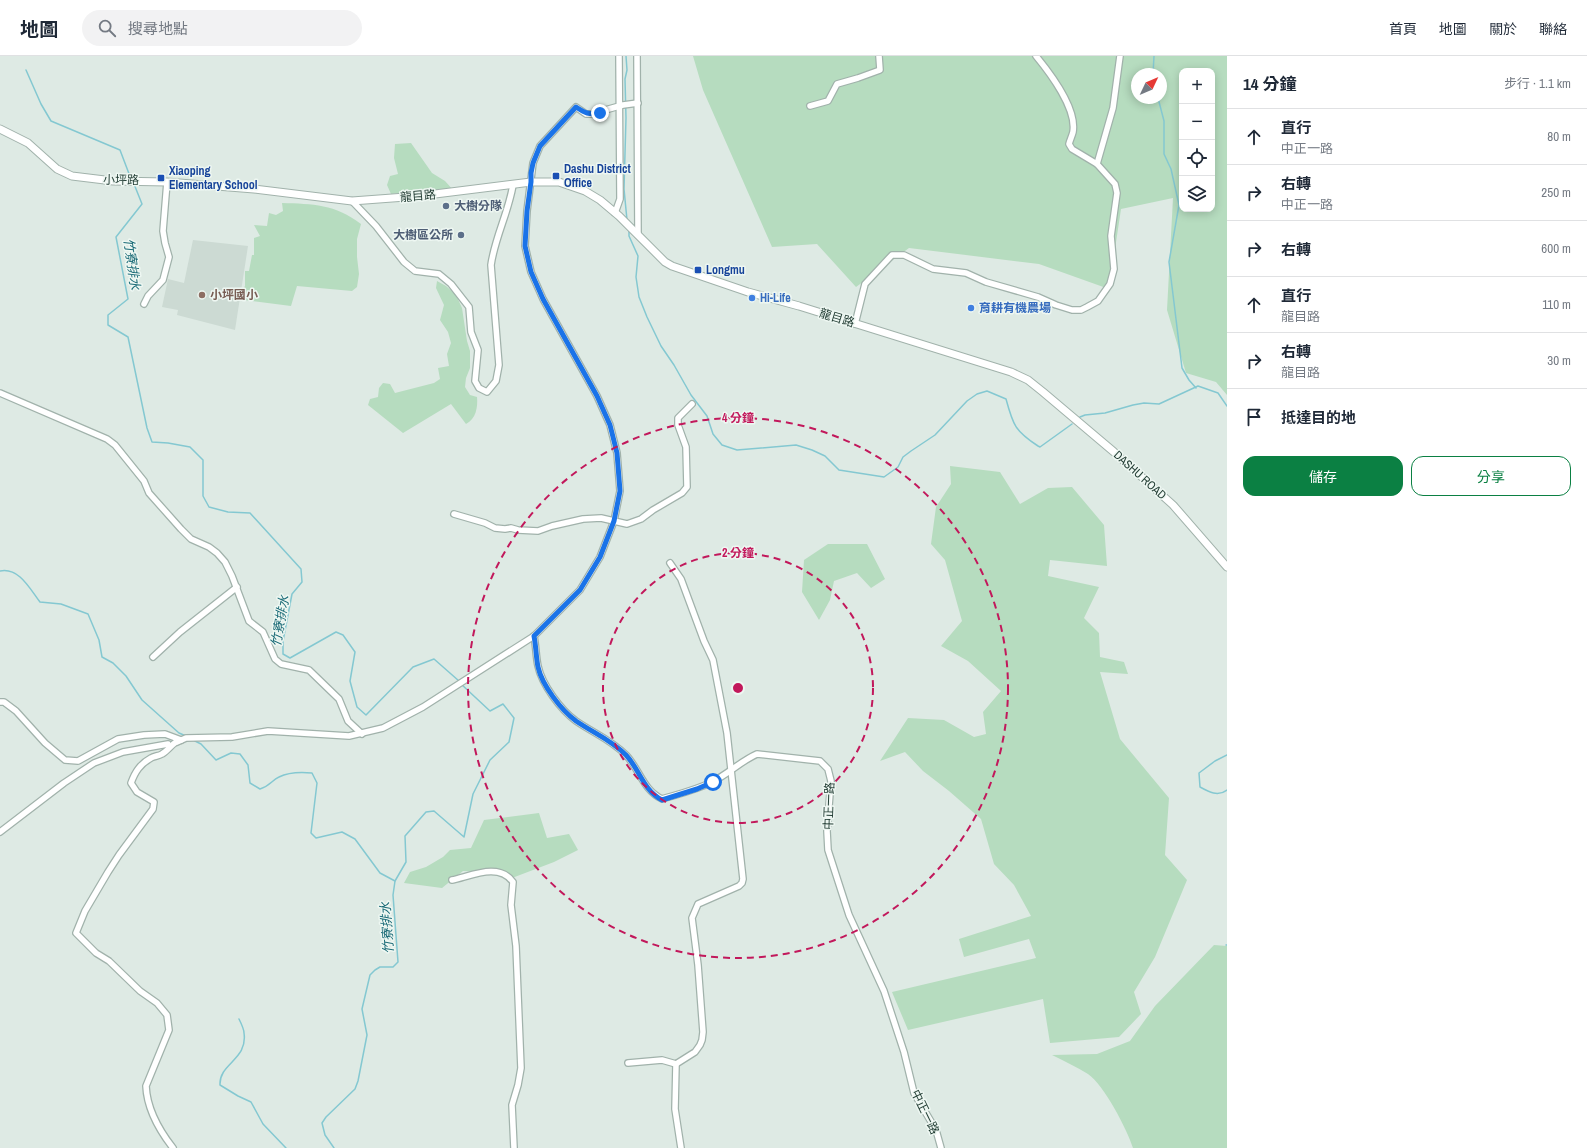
<!DOCTYPE html>
<html lang="zh-TW">
<meta charset="utf-8">
<style>
body{margin:0;font-family:"Archivo Narrow","Noto Sans TC",sans-serif;background:#f2f2f3;color:#1f2937}
.controls{position:absolute;right:12px;top:12px;display:grid;overflow:hidden;border-radius:8px;box-shadow:0 2px 10px #0003}
.controls button{width:36px;height:36px;display:grid;place-items:center;padding:0;border:0;border-bottom:1px solid #e0e1e3;background:#fff;color:#1f2937;font:20px sans-serif}
.compass{position:absolute;left:1131px;top:12px;width:36px;height:36px;border-radius:50%;background:#fff;box-shadow:0 2px 10px #0003;rotate:46deg}
.stop{position:absolute;width:12px;height:12px;margin:-9px;border:3px solid #1a73e8;border-radius:50%;background:#fff}
.stop.end{background:#1a73e8;border-color:#fff;box-shadow:0 1px 4px #0008}
.list{margin:0;padding:0;list-style:none}
h2{display:flex;justify-content:space-between;align-items:center;height:52px;margin:0;padding:0 16px;font-size:17px}
h2 small{font-size:13px;font-weight:400;color:#747a83}
.list li{display:grid;grid-template-columns:26px 1fr auto;gap:12px;align-items:center;box-sizing:border-box;height:56px;padding:0 16px;border-top:1px solid #e0e1e3}
.list b{display:block;font-size:15px;white-space:nowrap}
.list p{margin:0;font-size:13px;white-space:nowrap;color:#747a83}
.list em{font-size:13px;font-style:normal;color:#747a83}
.actions{display:flex;gap:8px;padding:12px 16px}
.actions a{flex:1;padding:9px 0;border:1px solid #0b8043;border-radius:12px;text-align:center;font-size:14px;color:#0b8043}
.actions .main{background:#0b8043;color:#fff}
.icon{flex:none;width:22px;height:22px;fill:none;stroke:currentColor;stroke-width:2;stroke-linecap:round;stroke-linejoin:round}
.map{position:relative;flex:none;width:1227px;height:1092px;overflow:hidden}
header{display:flex;align-items:center;gap:24px;box-sizing:border-box;height:56px;padding:0 20px;background:#fff;border-bottom:1px solid #e0e1e3}
header strong{font-size:19px}
nav{display:flex;gap:22px;margin-inline-start:auto;font-size:14px}
.search{width:280px;height:36px;background:#f2f2f3;display:flex;align-items:center;gap:10px;box-sizing:border-box;padding:0 14px;border-radius:22px;color:#747a83;font-size:15px}
main{display:flex}
aside{flex:1;background:#fff}
.map>svg:first-child{display:block}
.built{fill:#ccdad3}
.green{fill:#b6dcbf;fill-rule:evenodd}
.lines{fill:none;stroke-linecap:round;stroke-linejoin:round}
.stream{stroke:#84c8d1;stroke-width:1.5}
.minor-casing{stroke:#a1b2ab;stroke-width:8}
.tertiary-casing{stroke:#a1b2ab;stroke-width:9}
.minor{stroke:#fff;stroke-width:5.5}
.tertiary{stroke:#fff;stroke-width:7}
.route{stroke:#1a73e8;stroke-width:5}
.ring{fill:none;stroke:#c2185b;stroke-width:2;stroke-dasharray:7 5}
.transit-dot{fill:#1a4fb4;stroke:#eef7f2;stroke-width:1.5}
.service-dot{fill:#5c6f8a;stroke:#eef7f2;stroke-width:1.5}
.education-dot{fill:#8d6e63;stroke:#eef7f2;stroke-width:1.5}
.shop-dot{fill:#3f7fe0;stroke:#eef7f2;stroke-width:1.5}
.labels{text-anchor:middle;dominant-baseline:central;stroke-width:3;stroke-linejoin:round;paint-order:stroke}
.transit-label{font-size:12px;font-weight:bold;fill:#164399;stroke:#eef7f2;text-anchor:start}
.street-label{font-size:12px;fill:#1f3a31;stroke:#eef7f2}
.service-label{font-size:12px;font-weight:bold;fill:#4e5e75;stroke:#eef7f2;text-anchor:start}
.education-label{font-size:12px;font-weight:bold;fill:#785e54;stroke:#eef7f2;text-anchor:start}
.shop-label{font-size:12px;font-weight:bold;fill:#366cbe;stroke:#eef7f2;text-anchor:start}
.water-label{font-size:13px;font-style:italic;fill:#196a76;stroke:#eef7f2}
.centre{fill:#c2185b;stroke:#eef7f2;stroke-width:2}
.ring-label{font-size:12px;text-anchor:middle;font-weight:bold;fill:#c2185b;stroke:#eef7f2;stroke-width:3;stroke-linejoin:round;paint-order:stroke}
</style>
<header>
<strong>地圖</strong>
<div class="search"><svg class="icon" aria-label="search" viewBox="0 0 24 24"><circle cx="10" cy="10" r="6"/><path d="M15 15l6 6"/></svg>搜尋地點</div>
<nav><a>首頁</a><a>地圖</a><a>關於</a><a>聯絡</a></nav>
</header>
<main>
<div class="map">
<svg width="1227" height="1092" viewBox="0 0 1227 1092">
<rect width="100%" height="100%" fill="#deeae4"/>
<path class="built" d="M 193,184 L 248,190 L 235,274 L 177,259 L 178,254 L 162,251 L 168,223 L 184,227 Z"/>
<g class="green">
<path d="M 693,0 L 1227,0 L 1227,339 L 1216,326 L 1186,317 L 1167,254 L 1173,142 L 1121,153 L 1109,233 L 1039,208 L 909,192 L 856,231 L 817,188 L 772,191 L 703,34 ZM 1182,15 L 1212,15 L 1212,153 L 1182,153 ZM 1137,18 L 1161,18 L 1161,42 L 1137,42 Z"/>
<path d="M 411,87 L 432,117 L 445,125 L 454,135 L 413,135 L 391,138 L 387,129 L 390,120 L 398,118 L 394,102 L 395,88 Z"/>
<path d="M 282,147 C 313,148 335,148 361,168 L 357,183 L 357,201 L 359,218 L 357,231 L 352,235 L 297,230 L 291,250 L 244,244 L 240,238 L 245,230 L 245,215 L 249,215 L 252,199 L 254,199 L 254,182 L 260,180 L 254,169 L 267,170 L 269,157 L 276,159 L 283,155 Z"/>
<path d="M 437,225 L 446,230 L 456,239 L 462,252 L 467,285 L 470,295 L 470,312 L 466,322 L 465,331 L 470,339 L 477,341 C 478,351 476,363 466,368 L 451,348 L 403,377 L 368,349 L 370,343 L 378,341 L 379,332 L 383,327 L 390,328 L 395,337 L 434,327 L 440,323 L 438,312 L 449,310 L 447,298 L 451,287 L 448,276 L 440,264 L 444,249 L 436,232 Z"/>
<path d="M 950,410 L 1000,416 L 1020,448 L 1048,432 L 1072,431 L 1104,469 L 1107,510 L 1050,504 L 1048,520 L 1099,531 L 1084,562 L 1099,577 L 1100,601 L 1124,606 L 1128,618 L 1100,616 L 1120,683 L 1169,742 L 1165,799 L 1187,824 L 1155,901 L 1134,936 L 1141,958 L 1119,981 L 1050,987 L 1043,943 L 908,974 L 892,936 L 1036,902 L 1029,883 L 964,901 L 959,883 L 1031,860 L 1014,829 L 994,808 L 981,763 L 949,735 L 923,715 L 905,696 L 880,705 L 908,662 L 944,664 L 974,681 L 986,678 L 983,656 L 1001,635 L 968,605 L 941,590 L 962,565 L 945,504 L 931,488 L 936,451 L 951,428 Z"/>
<path d="M 828,488 L 867,488 L 885,523 L 871,532 L 857,517 L 834,525 L 830,544 L 819,564 L 802,536 L 804,504 Z"/>
<path d="M 539,757 L 547,782 L 569,778 L 578,794 L 554,806 L 512,822 L 491,816 L 463,815 L 442,832 L 404,827 L 410,816 L 426,811 L 443,801 L 450,794 L 471,792 L 484,764 Z"/>
<path d="M 1214,889 L 1227,890 L 1227,1092 L 1133,1092 C 1127,1073 1104,1029 1088,1018 C 1077,1011 1064,1005 1052,999 L 1097,998 L 1130,985 L 1155,950 Z"/>
</g>
<g class="lines">
<g class="stream">
<path d="M 626,0 L 627,14 L 625,23 L 626,62 L 624,133 L 627,164"/>
<path d="M 26,14 L 41,48 L 51,65 L 120,94 L 131,123"/>
<path d="M 1153,18 L 1154,0"/>
<path d="M 1158,42 L 1164,65 L 1164,98 L 1171,113 L 1179,149 L 1169,206 L 1182,312 L 1189,324 L 1196,332"/>
<path d="M 134,128 L 142,148 L 116,181 L 128,243 L 108,259 L 108,269 L 128,281 L 147,372 L 152,386 L 168,387 L 190,391 L 203,404 L 203,440 L 209,451 L 228,456 L 250,457 L 301,513 L 302,526 L 292,538 L 283,585 L 283,598 L 290,602 L 336,576 L 343,579 L 355,596 L 350,625 L 357,651 L 366,659 L 413,611 L 434,603 L 459,625"/>
<path d="M 629,173 L 629,180 L 638,200 L 636,221 L 639,241 L 647,261 L 661,290 L 674,309 L 691,339 L 707,360 L 713,378 L 722,389 L 737,394 L 796,389 L 812,394 L 825,400 L 839,414 L 884,421 L 898,411 L 903,401 L 911,395 L 935,379 L 967,345 L 977,338 L 987,335 L 1006,343 C 1013,369 1015,375 1038,390 L 1040,391 L 1072,368"/>
<path d="M 1080,361 L 1085,359 L 1105,357 L 1133,349 L 1144,347 L 1159,348 L 1198,330 L 1218,337 L 1227,350"/>
<path d="M 0,515 C 19,511 30,533 40,546 L 61,548 L 88,558 L 99,584 L 102,601 L 113,607 L 126,620 L 142,644 L 179,677 L 186,680"/>
<path d="M 193,684 L 201,688 L 216,704 L 231,697 L 240,698 L 248,709 L 250,727 L 260,733 C 270,730 272,724 279,721 C 289,716 302,716 312,717 L 317,727 L 311,777 L 316,782 L 342,776 L 355,783 L 380,817 L 395,825"/>
<path d="M 1227,699 L 1215,705 L 1199,717 L 1200,731 C 1209,736 1218,741 1227,734"/>
<path d="M 1226,889 L 1227,889"/>
<path d="M 239,963 C 241,967 244,973 244,977 C 248,1004 219,1007 220,1029 L 238,1040 L 251,1046 L 263,1068 L 286,1092"/>
<path d="M 334,1092 L 325,1079 L 322,1067 L 326,1061 L 355,1033 L 358,1025 L 367,979 L 362,953 L 370,919 L 375,914 L 380,911 L 393,911 L 398,906 L 393,839 L 395,825 L 406,806 L 405,780 L 426,756 L 434,755 L 464,781 L 473,738 L 490,704 L 509,686 L 514,662 L 503,648 L 490,655 L 461,628"/>
</g>
<defs>
<g id="minor">
<path d="M 637,0 L 638,179"/>
<path d="M 1036,0 C 1050,17 1077,53 1073,76 C 1072,80 1070,84 1069,88 L 1072,93 L 1097,108"/>
<path d="M 810,50 L 828,45 L 837,28 L 858,22 L 880,14 L 879,0"/>
<path d="M 352,145 L 376,170 L 404,206 L 415,215 L 439,218 L 451,228 L 469,251 L 471,276 L 478,294 L 475,325 L 479,332 L 487,336 L 496,325 L 499,309 L 491,209 C 495,181 508,158 513,129"/>
<path d="M 615,157 L 620,143 L 619,0"/>
<path d="M 144,248 L 148,240 L 163,224 L 169,201 L 165,187 L 163,175 L 167,126"/>
<path d="M 855,268 L 865,228 L 892,199 L 904,199 L 933,213 L 966,217 L 986,226 L 1038,241 L 1056,249 L 1072,254 L 1081,254 L 1087,251 L 1098,245 L 1110,228 L 1114,213 L 1111,180 L 1117,137 L 1115,128 L 1097,108 L 1113,52 L 1120,0"/>
<path d="M 0,337 L 107,383 L 115,389 L 144,425 L 149,437 L 181,473 L 191,483 L 209,491 L 217,497 L 225,506 L 232,520 L 249,565 L 263,576 L 275,603 L 281,608 L 309,614 L 339,643 L 348,665 L 362,678"/>
<path d="M 454,458 L 485,467 L 495,472 L 505,473 L 511,472 L 518,474 L 538,475 L 552,470 L 583,463 L 601,462 L 627,468 L 641,463 L 653,454 L 682,437 L 687,431 L 686,391 L 678,369 L 678,362 L 692,348"/>
<path d="M 534,580 C 536,590 536,601 538,610 C 542,629 561,654 576,665 C 595,678 610,683 626,699 C 640,714 643,734 662,743 C 679,738 696,734 712,726 C 728,718 741,705 757,698 L 820,705 L 828,713 L 831,725 L 827,775 L 828,794 L 849,859 L 884,935 L 904,996 L 914,1037 L 936,1074 L 941,1092"/>
<path d="M 153,601 L 180,576 L 237,531"/>
<path d="M 0,646 L 4,646 L 16,655 L 45,687 L 65,704 L 78,705 L 118,683 L 144,679 L 165,678 L 181,684"/>
<path d="M 177,686 L 186,682 L 232,681 L 268,675 L 349,680 L 383,672 L 423,651 L 534,580 L 580,534 L 600,501 L 614,465 L 620,435 L 617,397 L 610,369 L 597,340 L 543,243 L 531,216 L 525,190 L 527,155 L 533,107 L 540,90 L 576,51 L 586,58 L 591,58 L 623,49 L 638,47"/>
<path d="M 0,776 L 64,727 L 94,707 L 123,696 L 168,688"/>
<path d="M 452,824 C 471,820 499,806 513,826 L 511,849 L 516,890 L 521,1012 L 518,1029 L 512,1049 L 514,1092"/>
<path d="M 628,1007 L 662,1004 L 676,1008 L 695,996 L 700,989 L 702,984 L 703,976 L 698,909 L 692,862 L 698,848 L 739,830 L 742,827 L 743,823 L 727,677 L 713,604 L 704,585 L 681,523 L 670,507"/>
<path d="M 676,1008 L 675,1053 L 681,1092"/>
<path d="M 173,1092 C 159,1074 147,1054 146,1030 L 169,974 L 167,959 L 157,947 L 140,935 L 109,905 L 96,897 L 76,877 L 85,855 L 108,816 L 119,799 L 153,753 L 154,746 L 137,736 L 131,727 C 135,716 140,708 151,702 C 154,700 159,700 162,698 C 169,694 173,686 180,684"/>
</g>
<path id="tertiary" d="M 0,73 L 28,87 L 57,113 L 72,120 L 113,125 L 167,126 L 254,133 L 352,145 L 419,140 L 531,126 L 559,126 L 585,135 L 600,144 L 619,160 L 665,206 L 672,210 L 748,236 L 799,250 L 1011,316 L 1028,324 L 1043,336 L 1114,396 L 1173,449 L 1227,511"/>
</defs>
<use href="#minor" class="minor-casing"/>
<use href="#tertiary" class="tertiary-casing"/>
<use href="#minor" class="minor"/>
<use href="#tertiary" class="tertiary"/>
</g>
<g class="lines">
<path class="route" d="M 600,57 C 589,59 585,57 576,51 L 540,90 L 533,107 L 531,117 L 531,126 L 527,155 L 525,190 L 531,216 L 543,243 L 597,340 L 610,369 L 617,397 L 620,435 L 614,465 L 600,501 L 580,534 L 534,580 C 536,590 536,601 538,611 C 542,629 561,654 576,665 C 595,678 610,683 626,699 C 640,714 643,734 662,744 L 697,733 L 713,726"/>
</g>
<g class="ring">
<circle cx="738" cy="632" r="135"/>
<circle cx="738" cy="632" r="270"/>
</g>
<g class="transit-dot">
<rect x="552" y="116" width="8" height="8" rx="2"/>
<rect x="157" y="118" width="8" height="8" rx="2"/>
<rect x="694" y="210" width="8" height="8" rx="2"/>
</g>
<g class="service-dot">
<circle cx="446" cy="150" r="4"/>
<circle cx="461" cy="179" r="4"/>
</g>
<circle class="education-dot" cx="202" cy="239" r="4"/>
<g class="shop-dot">
<circle cx="752" cy="242" r="4"/>
<circle cx="971" cy="252" r="4"/>
</g>
<g class="labels">
<g class="transit-label">
<text x="564" y="113">Dashu District<tspan x="564" dy="14">Office</tspan></text>
<text x="169" y="115">Xiaoping<tspan x="169" dy="14">Elementary School</tspan></text>
<text x="706" y="214">Longmu</text>
</g>
<g class="street-label">
<text transform="translate(121 124) rotate(1)">小坪路</text>
<text transform="translate(418 140) rotate(-5)">龍目路</text>
<text transform="translate(837 262) rotate(17)">龍目路</text>
<text transform="translate(1140 419) rotate(42)">DASHU ROAD</text>
<text transform="translate(829 750) rotate(-88)">中正一路</text>
<text transform="translate(925 1056) rotate(64)">中正一路</text>
</g>
<g class="service-label">
<text x="454" y="150">大樹分隊</text>
<text x="453" y="179" text-anchor="end">大樹區公所</text>
</g>
<g class="education-label">
<text x="210" y="239">小坪國小</text>
</g>
<g class="shop-label">
<text x="760" y="242">Hi-Life</text>
<text x="979" y="252">育耕有機農場</text>
</g>
<g class="water-label">
<text transform="translate(132 208) rotate(82)">竹寮排水</text>
<text transform="translate(280 565) rotate(-80)">竹寮排水</text>
<text transform="translate(387 872) rotate(-94)">竹寮排水</text>
</g>
</g>
<circle cx="738" cy="632" r="6" class="centre"/>
<g class="ring-label">
<text x="738" y="366">4 分鐘</text>
<text x="738" y="501">2 分鐘</text>
</g>
</svg>
<div class="controls">
<button>+</button>
<button>−</button>
<button><svg class="icon" aria-label="locate" viewBox="0 0 24 24"><circle cx="12" cy="12" r="6"/><path d="M12 2v4M12 18v4M2 12h4M18 12h4"/></svg></button>
<button><svg class="icon" aria-label="layers" viewBox="0 0 24 24"><path d="M12 4l9 5-9 5-9-5zM3 14l9 5 9-5"/></svg></button>
</div>
<svg class="compass" viewBox="-18 -18 36 36"><path d="M0-13l5 13h-10z" fill="#e53935"/><path d="M0 13l5-13h-10z" fill="#747a83"/></svg>
<div class="stop" style="left:713px;top:726px"></div>
<div class="stop end" style="left:600px;top:57px"></div>
</div>
<aside>
<h2>14 分鐘<small>步行 · 1.1 km</small></h2>
<ul class="list">
<li><svg class="icon" aria-label="ahead" viewBox="0 0 24 24"><path d="M12 20V5M6 11l6-6 6 6"/></svg><div><b>直行</b><p>中正一路</p></div><em>80 m</em></li>
<li><svg class="icon" aria-label="right" viewBox="0 0 24 24"><path d="M7 20v-9h11M14 6l5 5-5 5"/></svg><div><b>右轉</b><p>中正一路</p></div><em>250 m</em></li>
<li><svg class="icon" aria-label="right" viewBox="0 0 24 24"><path d="M7 20v-9h11M14 6l5 5-5 5"/></svg><div><b>右轉</b></div><em>600 m</em></li>
<li><svg class="icon" aria-label="ahead" viewBox="0 0 24 24"><path d="M12 20V5M6 11l6-6 6 6"/></svg><div><b>直行</b><p>龍目路</p></div><em>110 m</em></li>
<li><svg class="icon" aria-label="right" viewBox="0 0 24 24"><path d="M7 20v-9h11M14 6l5 5-5 5"/></svg><div><b>右轉</b><p>龍目路</p></div><em>30 m</em></li>
<li><svg class="icon" aria-label="arrive" viewBox="0 0 24 24"><path d="M6 21V4h12l-3 4 3 4H6"/></svg><div><b>抵達目的地</b></div></li>
</ul>
<div class="actions"><a class="main">儲存</a><a>分享</a></div>
</aside>
</main>
